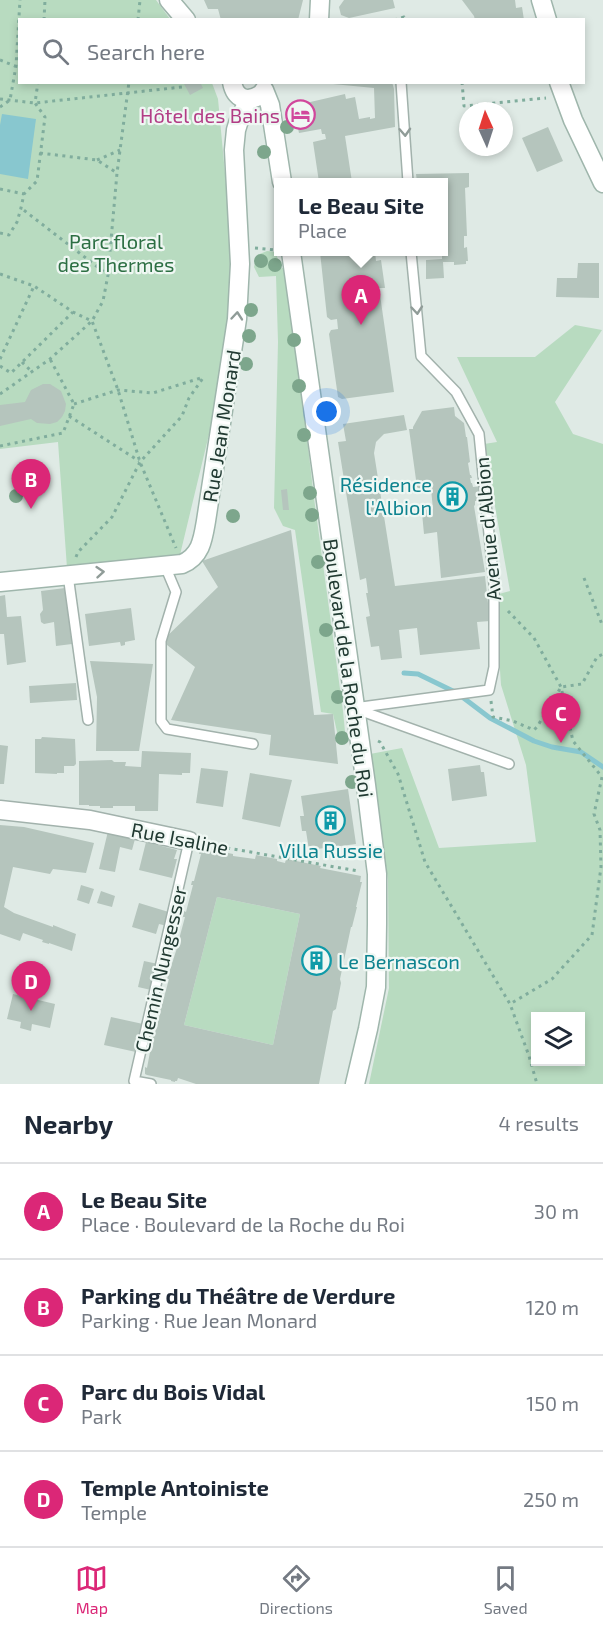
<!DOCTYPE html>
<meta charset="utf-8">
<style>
body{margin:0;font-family:"Exo 2",sans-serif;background:#f2f2f3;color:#1f2937}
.controls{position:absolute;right:18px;bottom:18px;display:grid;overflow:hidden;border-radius:0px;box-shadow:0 3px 9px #0003}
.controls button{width:54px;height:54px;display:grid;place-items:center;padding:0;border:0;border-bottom:2px solid #e0e1e3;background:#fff;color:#1f2937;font:30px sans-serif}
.compass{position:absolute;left:459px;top:102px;width:54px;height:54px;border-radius:50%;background:#fff;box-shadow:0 3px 9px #0003;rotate:357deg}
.you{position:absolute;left:327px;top:412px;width:21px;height:21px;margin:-15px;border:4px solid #fff;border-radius:50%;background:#1a73e8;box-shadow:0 0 0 9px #1a73e833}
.badge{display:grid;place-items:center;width:39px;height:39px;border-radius:50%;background:#db2777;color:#fff;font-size:20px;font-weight:700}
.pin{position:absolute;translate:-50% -50px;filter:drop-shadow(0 2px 3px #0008)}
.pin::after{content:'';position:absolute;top:32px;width:21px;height:18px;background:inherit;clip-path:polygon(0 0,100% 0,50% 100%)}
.popup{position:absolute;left:274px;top:178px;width:174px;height:78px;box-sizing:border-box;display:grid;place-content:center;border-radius:0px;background:#fff;filter:drop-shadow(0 2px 4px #0005);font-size:20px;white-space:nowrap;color:#747a83}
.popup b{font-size:22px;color:#1f2937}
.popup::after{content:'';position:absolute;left:50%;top:100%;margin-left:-12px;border:12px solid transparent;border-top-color:#fff}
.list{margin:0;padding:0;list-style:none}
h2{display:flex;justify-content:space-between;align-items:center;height:78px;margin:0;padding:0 24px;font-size:26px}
h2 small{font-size:20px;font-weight:400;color:#747a83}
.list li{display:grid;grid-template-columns:39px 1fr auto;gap:18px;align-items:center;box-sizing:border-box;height:96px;padding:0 24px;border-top:2px solid #e0e1e3}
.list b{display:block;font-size:22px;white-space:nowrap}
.list p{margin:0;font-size:20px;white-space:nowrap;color:#747a83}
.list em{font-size:20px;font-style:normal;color:#747a83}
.icon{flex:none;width:33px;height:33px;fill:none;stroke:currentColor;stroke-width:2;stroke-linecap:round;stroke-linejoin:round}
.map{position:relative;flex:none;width:603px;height:1084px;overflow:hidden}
.search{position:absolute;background:#fff;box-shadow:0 3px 9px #0003;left:18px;right:18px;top:18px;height:66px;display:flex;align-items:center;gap:15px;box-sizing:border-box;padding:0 21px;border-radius:0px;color:#747a83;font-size:22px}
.sheet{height:462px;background:#fff}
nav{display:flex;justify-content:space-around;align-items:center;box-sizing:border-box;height:84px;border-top:2px solid #e0e1e3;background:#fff;font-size:16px;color:#747a83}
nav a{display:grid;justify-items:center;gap:3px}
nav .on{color:#db2777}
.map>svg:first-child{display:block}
.green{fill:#b8dbc0;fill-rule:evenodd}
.water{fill:#88c7cf}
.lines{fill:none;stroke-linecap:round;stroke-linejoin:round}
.stream{stroke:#88c7cf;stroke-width:5}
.building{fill:#b5c5bd;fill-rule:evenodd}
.lane-casing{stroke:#a2b2ac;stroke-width:12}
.street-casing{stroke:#a2b2ac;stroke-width:21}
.secondary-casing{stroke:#9fb6ac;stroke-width:21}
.path{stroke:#80ad9d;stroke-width:3;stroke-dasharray:3 4.5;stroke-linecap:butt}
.lane{stroke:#fff;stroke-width:9}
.street{stroke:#fff;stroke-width:18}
.secondary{stroke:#fff;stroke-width:18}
.tree{fill:#7da68c}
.oneway{stroke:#909c98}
.labels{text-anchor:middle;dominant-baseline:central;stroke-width:4.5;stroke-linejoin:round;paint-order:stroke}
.hotel-label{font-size:20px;fill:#b23c85;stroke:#eff7f3;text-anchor:end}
.park-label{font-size:20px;fill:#2c6f43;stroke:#eff7f3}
.street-label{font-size:20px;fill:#213a32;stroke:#eff7f3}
.culture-label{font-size:20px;fill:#0d838f;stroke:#eff7f3;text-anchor:end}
</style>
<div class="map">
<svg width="603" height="1084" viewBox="0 0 603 1084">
<rect width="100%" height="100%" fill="#dfeae5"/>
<g class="green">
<path d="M 0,0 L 156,0 L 170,19 L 20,20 L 20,82 L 212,83 L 218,99 L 233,258 L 223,376 L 179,559 L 67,568 L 58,442 L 0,449 Z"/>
<path d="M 267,251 L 276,252 L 279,265 L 278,269 L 287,267 L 314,498 L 343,711 L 346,742 L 340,745 L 333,714 L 321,712 L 295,530 L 283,526 L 274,508 L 278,342 L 276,276 L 259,277 L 254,267 L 257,255 Z"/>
<path d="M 575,325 L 602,330 L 555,402 L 573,434 L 603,444 L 603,1084 L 369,1084 L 389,988 L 388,880 L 370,754 L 402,748 L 439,848 L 536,842 L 526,765 L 501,685 L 495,595 L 510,591 L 484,444 L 497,442 L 457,357 L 535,357 ZM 536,1017 L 580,1017 L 580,1062 L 536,1062 Z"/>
<path d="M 217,897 L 300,914 L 273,1045 L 184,1025 Z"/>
</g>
<path class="water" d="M 2,114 L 36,119 L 28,179 L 0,174 L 0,125 Z"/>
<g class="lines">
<path class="stream" d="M 404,673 L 418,674 L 457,693 L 490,718 L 534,741 L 552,747 L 581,752 L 603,767"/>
</g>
<g class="building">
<path d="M 204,0 L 303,0 L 298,20 L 221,20 L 218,9 L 208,9 Z"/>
<path d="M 344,0 L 393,0 L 395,8 L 349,18 L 341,15 L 339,7 Z"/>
<path d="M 462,0 L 515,0 L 516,8 L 522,7 L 524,20 L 475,20 L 474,16 Z"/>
<path d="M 183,82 L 200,82 L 203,88 L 190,95 Z"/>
<path d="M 333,82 L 392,82 L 394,89 L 395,127 L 345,136 L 352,182 L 319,182 L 313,142 L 326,139 L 325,134 L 322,134 L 321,129 L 299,133 L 293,106 L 345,94 L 346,99 L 355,97 L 359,119 L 370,117 L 370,119 L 375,118 L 374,88 L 333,84 Z"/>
<path d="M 548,127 L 563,161 L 537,172 L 522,138 Z"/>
<path d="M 469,173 L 469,187 L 465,188 L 467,236 L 464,236 L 464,248 L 467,247 L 468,261 L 466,261 L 466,264 L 454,265 L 454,262 L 443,262 L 444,278 L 426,279 L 426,260 L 442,259 L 442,252 L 443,252 L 443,182 L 417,182 L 416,174 Z"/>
<path d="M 320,252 L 375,252 L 376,261 L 381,260 L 385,288 L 379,288 L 394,392 L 342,399 L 338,397 L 329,334 L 331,330 L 338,329 L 337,319 L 331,320 L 327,317 Z"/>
<path d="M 578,263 L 599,263 L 599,298 L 556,297 L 557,278 L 577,278 Z"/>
<path d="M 43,384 L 50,384 L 61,391 L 66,404 L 65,411 L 62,417 L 57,422 L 50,424 L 37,423 L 31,419 L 0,426 L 0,405 L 25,402 L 31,390 Z"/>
<path d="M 454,407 L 455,416 L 464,423 L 466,437 L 467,437 L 470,462 L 468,463 L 470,475 L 471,475 L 472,478 L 470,478 L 471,483 L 472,483 L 473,487 L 484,486 L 486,500 L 475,501 L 475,505 L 474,506 L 485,572 L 441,578 L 437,532 L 424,534 L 422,513 L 423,510 L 433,509 L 431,489 L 421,490 L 417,487 L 409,429 L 413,429 L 413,427 L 422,411 Z"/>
<path d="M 404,415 L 407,430 L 384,434 L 376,442 L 374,453 L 395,586 L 485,576 L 490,621 L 477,622 L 480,649 L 420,655 L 417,628 L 399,630 L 402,658 L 381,660 L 379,646 L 371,647 L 366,617 L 370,616 L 366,593 L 368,593 L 366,578 L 360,580 L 338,442 L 346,441 L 343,424 Z"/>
<path d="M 287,489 L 289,510 L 283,510 L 281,490 Z"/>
<path d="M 291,530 L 314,715 L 333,714 L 338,764 L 269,755 L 271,735 L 171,720 L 195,667 L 162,641 L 218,587 L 202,561 Z"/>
<path d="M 65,588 L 72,644 L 56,646 L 54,622 L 44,624 L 41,622 L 40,614 L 43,610 L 41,591 Z"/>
<path d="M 5,595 L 7,617 L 21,616 L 26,662 L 7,665 L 4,634 L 0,634 L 0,596 Z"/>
<path d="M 131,608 L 135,640 L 125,642 L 125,645 L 121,646 L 120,642 L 89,646 L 85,614 Z"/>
<path d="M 90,661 L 153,664 L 139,751 L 96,751 L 97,697 Z"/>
<path d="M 76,683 L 77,700 L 30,703 L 29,686 Z"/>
<path d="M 42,737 L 75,739 L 76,764 L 74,766 L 64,766 L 64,773 L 57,773 L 57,774 L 35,773 L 35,739 L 41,739 Z"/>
<path d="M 0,745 L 8,746 L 4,784 L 0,784 Z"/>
<path d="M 142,751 L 191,753 L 190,773 L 182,773 L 182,775 L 159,774 L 158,811 L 135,811 L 135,806 L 113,806 L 113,808 L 100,808 L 100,806 L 89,806 L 89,805 L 79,805 L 79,761 L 112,760 L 114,762 L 126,762 L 125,766 L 141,767 Z"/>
<path d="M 480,765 L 481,772 L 484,772 L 487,796 L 452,801 L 448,769 Z"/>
<path d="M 201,768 L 228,771 L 223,807 L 196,803 Z"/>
<path d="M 250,773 L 292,780 L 280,827 L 242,819 Z"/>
<path d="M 348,789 L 356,844 L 309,850 L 306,831 L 302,831 L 300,816 L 304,816 L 301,796 Z"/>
<path d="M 0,825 L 24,827 L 94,843 L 86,873 L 53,869 L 50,874 L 13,867 L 4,907 L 14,913 L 53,927 L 53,925 L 76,934 L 72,951 L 49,943 L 49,944 L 42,942 L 43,940 L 23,933 L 20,941 L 0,934 Z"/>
<path d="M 109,827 L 124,835 L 123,837 L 135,839 L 132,850 L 120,847 L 115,872 L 99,869 Z"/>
<path d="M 146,842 L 177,850 L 174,859 L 177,859 L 172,878 L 139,870 Z"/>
<path d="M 202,848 L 209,849 L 208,851 L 228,854 L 228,853 L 233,854 L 233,856 L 255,859 L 256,855 L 277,859 L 277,861 L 285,863 L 286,859 L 321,866 L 320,868 L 361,876 L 360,882 L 362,882 L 356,907 L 357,907 L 352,927 L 351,927 L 340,979 L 341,983 L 336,1009 L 333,1011 L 319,1084 L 196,1084 L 178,1078 L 177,1081 L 175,1081 L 175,1082 L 171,1081 L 171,1080 L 147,1075 L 145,1074 L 145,1067 L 147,1068 L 153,1036 L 154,1036 L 161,1010 L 160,1009 L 161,1005 L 162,1005 L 169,979 L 167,979 L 177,948 L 175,947 L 177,943 L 178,943 L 185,917 L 183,917 L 184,911 L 186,912 L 193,885 L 191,885 L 192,881 L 194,881 L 201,854 L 199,854 L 200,849 ZM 217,897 L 300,914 L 273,1045 L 184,1025 Z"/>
<path d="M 81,885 L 94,889 L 89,904 L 77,900 Z"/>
<path d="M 101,891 L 115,896 L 112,907 L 97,903 Z"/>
<path d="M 139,903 L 172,913 L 167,926 L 159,924 L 156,934 L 132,927 Z"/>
<path d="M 144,961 L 158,964 L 151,990 L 138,987 Z"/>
<path d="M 13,994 L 55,1004 L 50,1028 L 32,1024 L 31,1031 L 20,1028 L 21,1022 L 7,1019 Z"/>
<path d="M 111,1017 L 143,1024 L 136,1052 L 104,1045 Z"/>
</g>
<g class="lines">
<defs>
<g id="lane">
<path d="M 401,82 L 408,182"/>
<path d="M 165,566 L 176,592 L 161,641 L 161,721 L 167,729 L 253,744"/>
<path d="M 68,575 L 88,720"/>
<path d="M 354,708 L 489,690 L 494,667 L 494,584 L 479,434 L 456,392 L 421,356 L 411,252"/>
<path d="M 356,709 L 509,764"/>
<path d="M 151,1084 L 134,1081 L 189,841"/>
</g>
<path id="street" d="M 0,810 L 90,820 L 189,841"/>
<g id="secondary">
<path d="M 169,0 L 186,20"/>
<path d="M 541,0 L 547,20"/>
<path d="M 319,20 L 320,0"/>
<path d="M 232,82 C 235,99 247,103 260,95"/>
<path d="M 559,82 L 573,120 L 603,183"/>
<path d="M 264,90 L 270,105 L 282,182"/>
<path d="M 291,252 L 366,785 L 377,874 L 377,924 L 376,987 L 368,1029 L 355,1084"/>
<path d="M 0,582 L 182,564 C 201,556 203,539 206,521 L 237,319 L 240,264 L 234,150 L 236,130 L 240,117 L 250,99"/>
</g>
</defs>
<use href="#lane" class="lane-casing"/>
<use href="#street" class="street-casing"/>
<use href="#secondary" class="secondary-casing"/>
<g class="path">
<path d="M 44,20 L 45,0"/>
<path d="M 138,20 L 140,0"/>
<path d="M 394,20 L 404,17 L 405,20"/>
<path d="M 0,60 L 15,66"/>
<path d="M 462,82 L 464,106 L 546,98"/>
<path d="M 0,99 L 35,103 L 182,87 L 180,82"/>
<path d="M 0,107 L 10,100 L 16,66 L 20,0"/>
<path d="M 40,153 L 97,160 L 117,173"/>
<path d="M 97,160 L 120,150"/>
<path d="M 0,189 L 24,194"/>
<path d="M 0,233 L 9,235 L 17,222 L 21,208 L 24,194 L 37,181 L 45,117 L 35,103 L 38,82"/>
<path d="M 255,248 L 276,250"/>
<path d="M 0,274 L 34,286 L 73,312 L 92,321 L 118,390 L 140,462 L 176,548"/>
<path d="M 108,274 L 117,173 L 129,82"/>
<path d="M 0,359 L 34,286"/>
<path d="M 22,362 L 32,372"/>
<path d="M 0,366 L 11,373 L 73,312"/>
<path d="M 0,394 L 50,359 L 92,321 L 103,301 L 108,275 L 21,208"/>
<path d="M 74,404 L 118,390 L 153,393 L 204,377"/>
<path d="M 69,416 L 139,461"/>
<path d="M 0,446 L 63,433 L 74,404 L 50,359"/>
<path d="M 76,557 L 78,552 L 112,517 L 140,462 L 182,416 L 189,398 L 203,378"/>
<path d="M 584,578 L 603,627"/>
<path d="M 508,611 L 534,638 L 561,687 L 573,741 L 602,777 L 594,814 L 600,830 L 601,867 L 592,935 L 552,979 L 510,1004"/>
<path d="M 491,701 L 493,717 L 513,721 L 534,730 L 537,727 L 561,687 L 582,684 L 597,657 L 603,654"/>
<path d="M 378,741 L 380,742 L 398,774 L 425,862 L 510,1004 L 529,1056 L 537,1084"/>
<path d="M 205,844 L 358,871"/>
</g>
<use href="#lane" class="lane"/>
<use href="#street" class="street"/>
<use href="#secondary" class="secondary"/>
</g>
<g class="tree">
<circle cx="287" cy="127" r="7"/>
<circle cx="264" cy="152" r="7"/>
<circle cx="261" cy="261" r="7"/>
<circle cx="275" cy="265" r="7"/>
<circle cx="251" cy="310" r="7"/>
<circle cx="249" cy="336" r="7"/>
<circle cx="294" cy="340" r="7"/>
<circle cx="246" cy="364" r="7"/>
<circle cx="299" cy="386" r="7"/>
<circle cx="304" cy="435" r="7"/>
<circle cx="35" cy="475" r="7"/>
<circle cx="310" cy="493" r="7"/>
<circle cx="16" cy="496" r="7"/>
<circle cx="312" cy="515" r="7"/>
<circle cx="233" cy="516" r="7"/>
<circle cx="318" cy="562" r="7"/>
<circle cx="326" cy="630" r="7"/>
<circle cx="338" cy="697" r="7"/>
<circle cx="342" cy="738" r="7"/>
<circle cx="352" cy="782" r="7"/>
</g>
<defs><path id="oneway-chevron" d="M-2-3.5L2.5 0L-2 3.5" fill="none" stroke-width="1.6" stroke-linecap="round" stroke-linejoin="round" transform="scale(1.5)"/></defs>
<g class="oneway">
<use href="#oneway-chevron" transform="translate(405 132) rotate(87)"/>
<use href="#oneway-chevron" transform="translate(417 310) rotate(85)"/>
<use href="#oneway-chevron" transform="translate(237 316) rotate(-85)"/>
<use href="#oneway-chevron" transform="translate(100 572) rotate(-5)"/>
</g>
<defs>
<symbol id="hotel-ring" viewBox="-11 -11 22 22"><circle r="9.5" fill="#eff7f3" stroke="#d1479c" stroke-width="1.5"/><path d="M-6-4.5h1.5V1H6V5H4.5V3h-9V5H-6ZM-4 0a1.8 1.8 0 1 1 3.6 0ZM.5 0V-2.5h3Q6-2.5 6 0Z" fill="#d1479c"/></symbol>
<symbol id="building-ring" viewBox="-11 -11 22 22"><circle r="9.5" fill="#eff7f3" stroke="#0f9aa8" stroke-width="1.5"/><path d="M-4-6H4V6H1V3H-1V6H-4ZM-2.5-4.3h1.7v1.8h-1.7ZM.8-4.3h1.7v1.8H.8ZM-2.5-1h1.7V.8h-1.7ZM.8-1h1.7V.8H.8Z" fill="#0f9aa8"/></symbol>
</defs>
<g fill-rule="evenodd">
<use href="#hotel-ring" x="284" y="98" width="33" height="33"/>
<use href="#building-ring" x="436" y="480" width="33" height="33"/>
<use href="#building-ring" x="314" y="804" width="33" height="33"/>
<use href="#building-ring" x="300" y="944" width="33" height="33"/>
</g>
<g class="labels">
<g class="hotel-label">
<text x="280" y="115">Hôtel des Bains</text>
</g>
<g class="park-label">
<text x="116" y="241">Parc floral<tspan x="116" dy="23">des Thermes</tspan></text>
</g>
<g class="street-label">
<text transform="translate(221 426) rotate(-81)">Rue Jean Monard</text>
<text transform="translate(487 529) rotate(-95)">Avenue d'Albion</text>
<text transform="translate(349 668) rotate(82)">Boulevard de la Roche du Roi</text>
<text transform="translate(180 838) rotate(11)">Rue Isaline</text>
<text transform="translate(160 969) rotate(-77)">Chemin Nungesser</text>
</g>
<g class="culture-label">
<text x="432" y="484">Résidence<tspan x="432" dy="23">l'Albion</tspan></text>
<text x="331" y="850" text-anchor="middle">Villa Russie</text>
<text x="338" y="961" text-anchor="start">Le Bernascon</text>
</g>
</g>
</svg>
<div class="controls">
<button><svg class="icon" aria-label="layers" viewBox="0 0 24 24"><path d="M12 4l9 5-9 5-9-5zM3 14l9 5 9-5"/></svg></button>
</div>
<svg class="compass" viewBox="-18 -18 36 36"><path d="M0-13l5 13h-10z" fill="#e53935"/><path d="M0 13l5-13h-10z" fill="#747a83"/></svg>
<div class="you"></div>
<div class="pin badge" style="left:361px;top:325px">A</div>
<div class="popup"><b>Le Beau Site</b>Place</div>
<div class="pin badge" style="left:31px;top:509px">B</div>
<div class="pin badge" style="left:561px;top:743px">C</div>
<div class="pin badge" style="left:31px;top:1011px">D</div>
<div class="search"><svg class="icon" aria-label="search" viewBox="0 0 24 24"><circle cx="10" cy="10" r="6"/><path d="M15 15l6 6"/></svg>Search here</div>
</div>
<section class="sheet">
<h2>Nearby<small>4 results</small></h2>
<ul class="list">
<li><span class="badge">A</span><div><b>Le Beau Site</b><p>Place · Boulevard de la Roche du Roi</p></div><em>30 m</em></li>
<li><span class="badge">B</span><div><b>Parking du Théâtre de Verdure</b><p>Parking · Rue Jean Monard</p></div><em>120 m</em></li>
<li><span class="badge">C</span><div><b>Parc du Bois Vidal</b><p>Park</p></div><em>150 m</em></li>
<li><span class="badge">D</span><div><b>Temple Antoiniste</b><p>Temple</p></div><em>250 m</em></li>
</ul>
</section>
<nav>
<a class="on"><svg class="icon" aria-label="map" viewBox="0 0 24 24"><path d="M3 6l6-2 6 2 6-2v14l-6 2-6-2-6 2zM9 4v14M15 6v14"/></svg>Map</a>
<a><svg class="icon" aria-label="directions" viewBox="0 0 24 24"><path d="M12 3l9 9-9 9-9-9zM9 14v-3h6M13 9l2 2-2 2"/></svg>Directions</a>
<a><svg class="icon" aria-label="saved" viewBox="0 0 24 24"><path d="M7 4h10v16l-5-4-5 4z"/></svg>Saved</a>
</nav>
